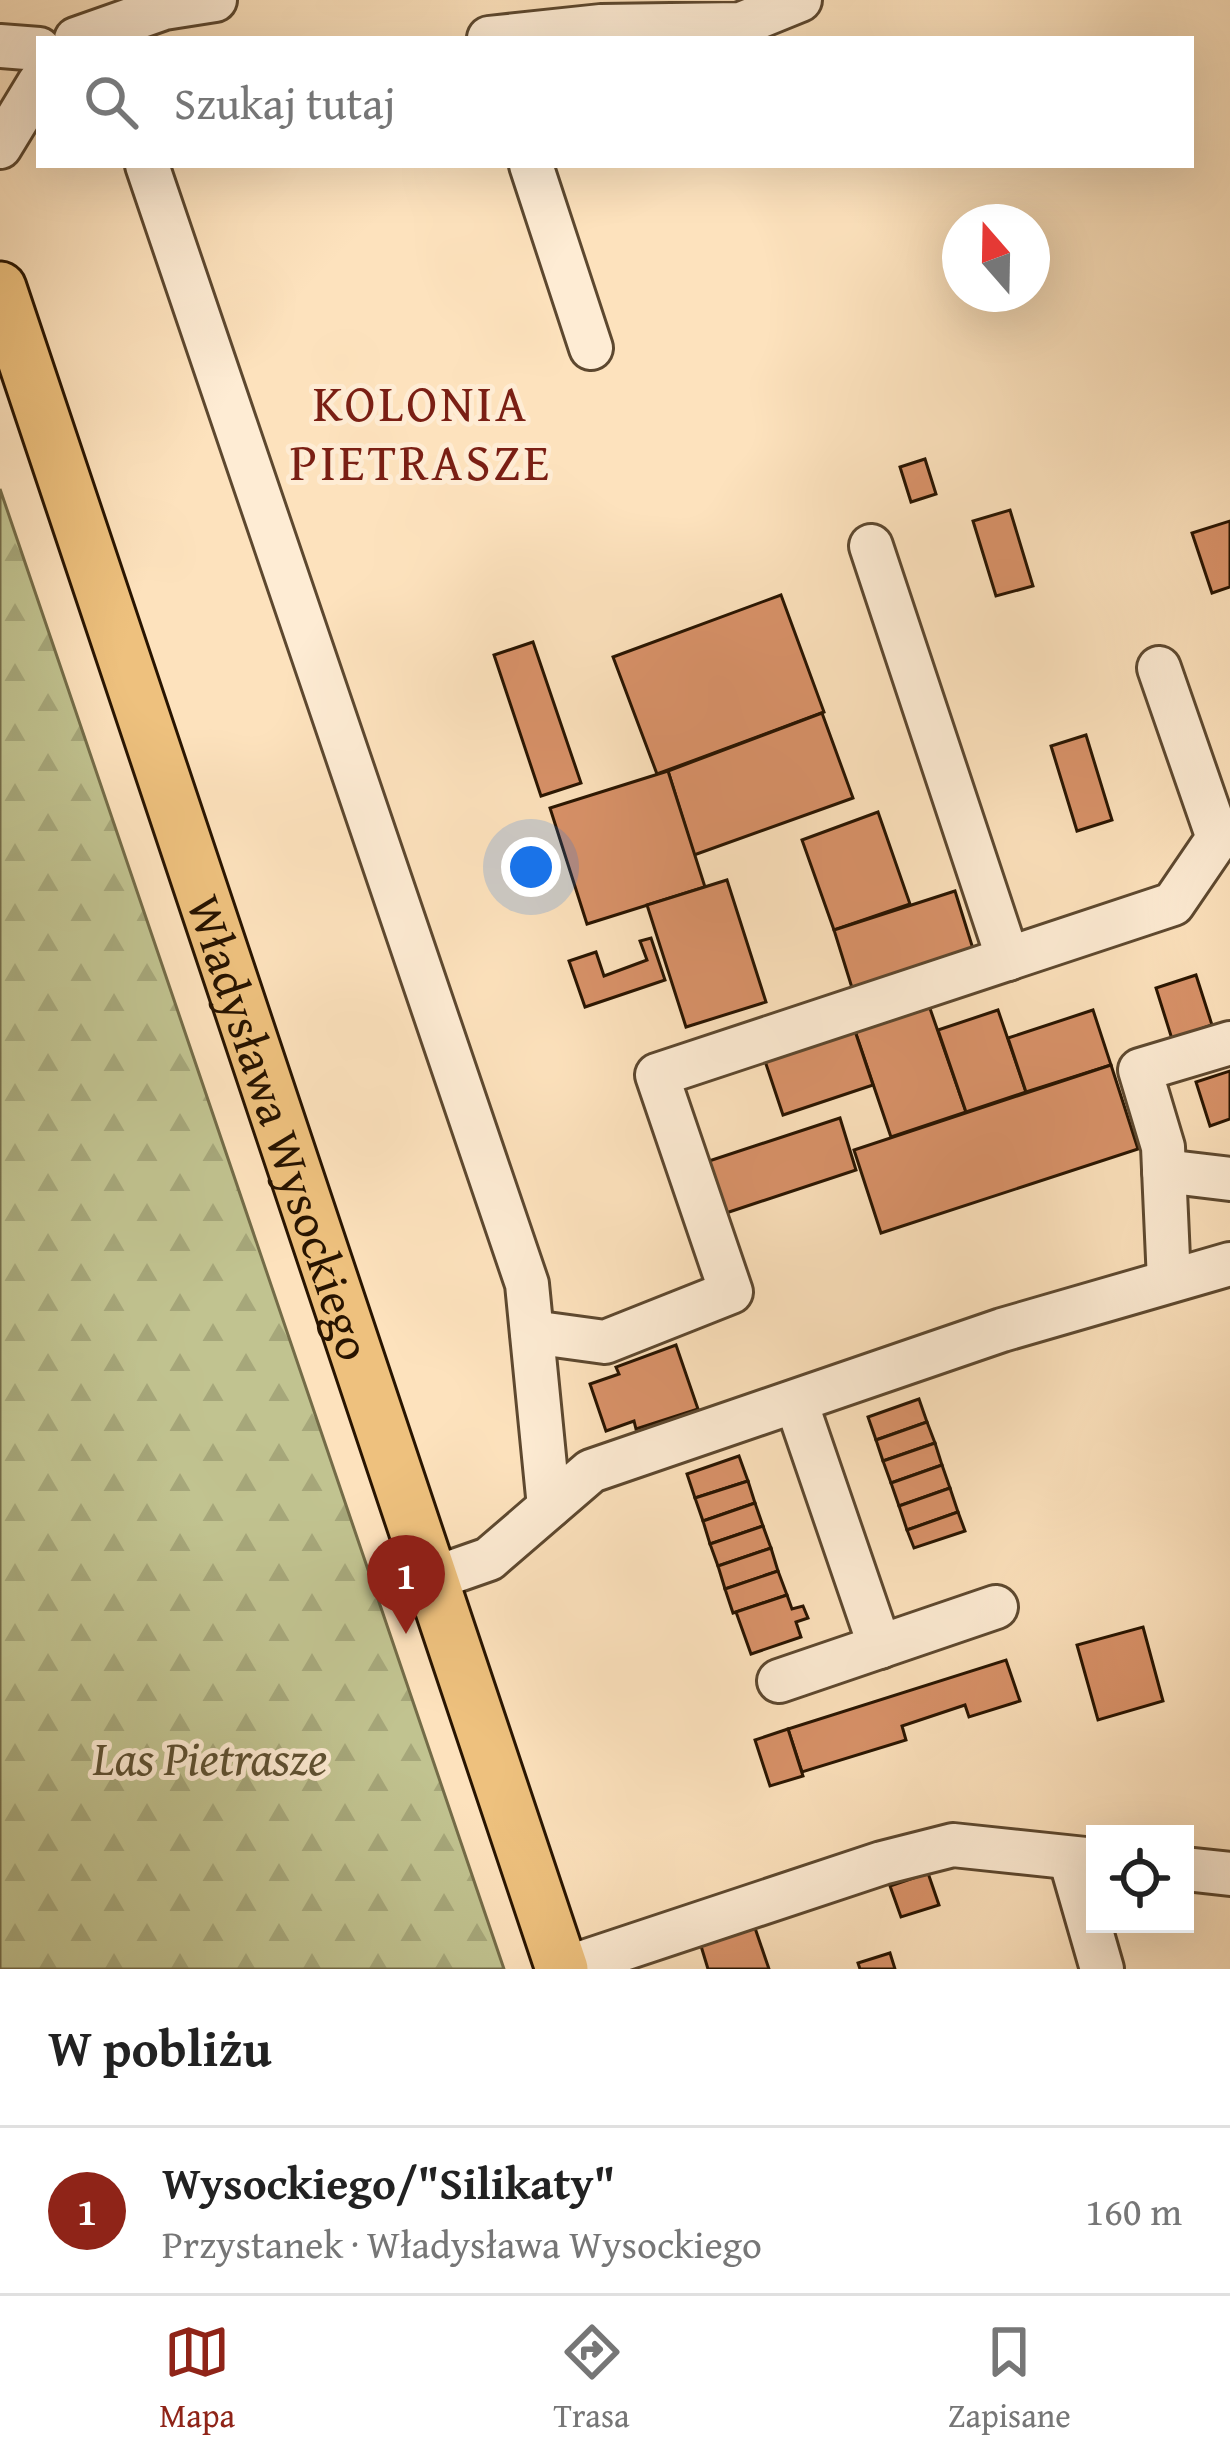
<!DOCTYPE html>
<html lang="pl">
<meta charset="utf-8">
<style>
body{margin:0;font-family:"Gentium Book Plus",serif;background:#f6f6f6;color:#222}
.controls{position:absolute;right:36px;bottom:36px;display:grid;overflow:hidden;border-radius:0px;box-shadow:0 12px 48px #0002}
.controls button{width:108px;height:108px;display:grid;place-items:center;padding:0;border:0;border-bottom:3px solid #e0e0e0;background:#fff;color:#222;font:60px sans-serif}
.compass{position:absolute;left:942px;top:204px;width:108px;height:108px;border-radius:50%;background:#fff;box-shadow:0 12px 48px #0002;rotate:340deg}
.you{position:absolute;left:531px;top:867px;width:42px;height:42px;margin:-30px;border:9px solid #fff;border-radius:50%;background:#1a73e8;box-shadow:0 0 0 18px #1a73e833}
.badge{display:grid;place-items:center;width:78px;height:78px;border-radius:50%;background:#8f2418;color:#fff;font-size:39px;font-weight:700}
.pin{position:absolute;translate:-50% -99px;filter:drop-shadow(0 3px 6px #0008)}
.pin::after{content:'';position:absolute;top:63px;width:42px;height:36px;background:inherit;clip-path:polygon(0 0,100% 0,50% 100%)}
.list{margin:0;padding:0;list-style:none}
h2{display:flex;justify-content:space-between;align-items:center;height:156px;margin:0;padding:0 48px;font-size:51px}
h2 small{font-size:39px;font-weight:400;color:#767676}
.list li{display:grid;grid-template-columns:78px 1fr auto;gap:36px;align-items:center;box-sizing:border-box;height:168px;padding:0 48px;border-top:3px solid #e0e0e0}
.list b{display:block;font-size:45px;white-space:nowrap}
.list p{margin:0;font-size:39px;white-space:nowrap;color:#767676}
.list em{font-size:39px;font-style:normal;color:#767676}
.icon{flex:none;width:66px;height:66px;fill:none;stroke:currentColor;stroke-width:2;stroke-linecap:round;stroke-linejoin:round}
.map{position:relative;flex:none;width:1230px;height:1969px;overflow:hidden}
.search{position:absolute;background:#fff;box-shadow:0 12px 48px #0002;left:36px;right:36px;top:36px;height:132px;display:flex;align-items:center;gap:30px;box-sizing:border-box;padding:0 42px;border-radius:0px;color:#767676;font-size:45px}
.sheet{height:324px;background:#fff}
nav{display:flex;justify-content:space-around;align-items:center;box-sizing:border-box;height:168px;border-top:3px solid #e0e0e0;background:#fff;font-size:33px;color:#767676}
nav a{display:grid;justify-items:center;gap:6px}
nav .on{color:#8f2418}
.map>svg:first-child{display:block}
.forest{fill:url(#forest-firs);stroke:#746c48;stroke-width:3}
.building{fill:#d99269;stroke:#281400;stroke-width:3}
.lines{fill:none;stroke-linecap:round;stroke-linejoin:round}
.minor-casing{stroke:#5d482f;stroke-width:48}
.major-casing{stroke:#281400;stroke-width:57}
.minor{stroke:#feecd4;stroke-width:42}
.major{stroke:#eec17e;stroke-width:51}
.labels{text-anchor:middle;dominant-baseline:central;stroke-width:10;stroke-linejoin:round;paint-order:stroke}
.street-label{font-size:48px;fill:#281400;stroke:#feecd4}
.park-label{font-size:48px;font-style:italic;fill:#5e5132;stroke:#feecd4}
.neighbourhood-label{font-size:51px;letter-spacing:3px;fill:#7a1f14;stroke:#feecd4}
</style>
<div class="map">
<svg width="1230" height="1969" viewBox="0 0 1230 1969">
<defs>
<pattern id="forest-firs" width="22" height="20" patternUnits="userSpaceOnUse" patternTransform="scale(3)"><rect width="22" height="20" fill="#c1c390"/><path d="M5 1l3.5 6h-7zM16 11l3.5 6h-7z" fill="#a6a77a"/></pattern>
</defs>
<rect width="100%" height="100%" fill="#fde2bd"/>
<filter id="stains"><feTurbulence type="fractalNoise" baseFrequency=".00167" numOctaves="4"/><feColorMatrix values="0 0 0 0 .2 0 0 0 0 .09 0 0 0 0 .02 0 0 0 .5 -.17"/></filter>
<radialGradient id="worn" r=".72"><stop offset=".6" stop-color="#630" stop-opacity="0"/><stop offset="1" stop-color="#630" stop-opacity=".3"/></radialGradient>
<path class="forest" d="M 0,489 L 504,1969 L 0,1969 Z"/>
<g class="building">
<path d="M 925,459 L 936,494 L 911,502 L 900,467 Z"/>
<path d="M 1010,510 L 1033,586 L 996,596 L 973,521 Z"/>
<path d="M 1230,521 L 1230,587 L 1212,593 L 1192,533 Z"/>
<path d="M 781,595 L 824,712 L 657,774 L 613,657 Z"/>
<path d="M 533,642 L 581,783 L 541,796 L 494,655 Z"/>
<path d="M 822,713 L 853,798 L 694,855 L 668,771 Z"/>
<path d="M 1086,735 L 1112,820 L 1077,831 L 1051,746 Z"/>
<path d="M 668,771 L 705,887 L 587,924 L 550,808 Z"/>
<path d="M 878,812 L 910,904 L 834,930 L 802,840 Z"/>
<path d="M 727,880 L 766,1002 L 686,1027 L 647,905 Z"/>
<path d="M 955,891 L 974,952 L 853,991 L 834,930 Z"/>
<path d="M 651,938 L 665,980 L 585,1007 L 569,961 L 596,952 L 604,976 L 647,960 L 640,941 Z"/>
<path d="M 1196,975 L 1212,1025 L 1172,1039 L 1156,988 Z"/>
<path d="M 926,997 L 966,1112 L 891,1137 L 852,1022 Z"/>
<path d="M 998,1010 L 1026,1092 L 966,1112 L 938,1030 Z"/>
<path d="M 1093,1010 L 1111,1065 L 1026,1092 L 1008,1038 Z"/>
<path d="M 852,1022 L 873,1085 L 783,1115 L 762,1052 Z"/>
<path d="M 1111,1065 L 1138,1149 L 881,1233 L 854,1150 Z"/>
<path d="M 1230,1071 L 1230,1119 L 1210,1126 L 1196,1082 Z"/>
<path d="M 840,1118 L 856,1170 L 726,1213 L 709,1161 Z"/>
<path d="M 676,1345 L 698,1409 L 636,1429 L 634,1421 L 606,1431 L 590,1384 L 619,1374 L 616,1367 Z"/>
<path d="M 919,1399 L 927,1422 L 876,1440 L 868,1417 Z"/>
<path d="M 927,1422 L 935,1443 L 883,1461 L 876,1440 Z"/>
<path d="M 935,1443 L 942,1465 L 891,1483 L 883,1461 Z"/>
<path d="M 739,1456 L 748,1481 L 695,1498 L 687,1474 Z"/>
<path d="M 942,1465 L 950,1488 L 899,1506 L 891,1483 Z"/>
<path d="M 748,1481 L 755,1503 L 703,1521 L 695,1498 Z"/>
<path d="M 950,1488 L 958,1512 L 907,1530 L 899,1506 Z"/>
<path d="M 755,1503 L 763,1526 L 710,1544 L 703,1521 Z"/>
<path d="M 958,1512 L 965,1531 L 914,1548 L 907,1530 Z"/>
<path d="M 763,1526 L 771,1548 L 718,1566 L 710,1544 Z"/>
<path d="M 771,1548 L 778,1571 L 725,1589 L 718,1566 Z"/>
<path d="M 778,1571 L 787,1595 L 733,1613 L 725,1589 Z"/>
<path d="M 787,1595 L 792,1609 L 803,1606 L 808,1618 L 796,1622 L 801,1637 L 751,1654 L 736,1612 Z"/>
<path d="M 1143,1627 L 1163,1701 L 1098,1720 L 1077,1645 Z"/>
<path d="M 1006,1660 L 1020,1701 L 969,1717 L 965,1705 L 902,1726 L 906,1740 L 802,1772 L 788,1729 Z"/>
<path d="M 788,1729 L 803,1776 L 770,1786 L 755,1740 Z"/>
<path d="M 928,1873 L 939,1905 L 901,1917 L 890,1886 Z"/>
<path d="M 755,1928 L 769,1969 L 708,1969 L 701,1946 Z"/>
<path d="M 890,1953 L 895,1969 L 860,1969 L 858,1963 Z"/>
</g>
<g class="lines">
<defs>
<g id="minor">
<path d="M 489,38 L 601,26 L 741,24 L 800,0"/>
<path d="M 76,39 L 164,8 L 215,0"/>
<path d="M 0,46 L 39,49"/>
<path d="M 0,147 L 39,83"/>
<path d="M 147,165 L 527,1284 L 549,1507"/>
<path d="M 531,165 L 591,348"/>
<path d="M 871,546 L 1008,959"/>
<path d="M 1164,1171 L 1230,1179"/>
<path d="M 1169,1281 L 1163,1147 L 1140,1070 L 1230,1043"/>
<path d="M 532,1332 L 605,1342 L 731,1292 L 657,1075 L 1173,904 L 1218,838 L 1159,668"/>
<path d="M 796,1402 L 880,1647"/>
<path d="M 429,1580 L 489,1559 L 591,1471 L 1002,1330 L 1230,1264"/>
<path d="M 779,1681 L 996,1607"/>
<path d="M 1070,1858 L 1102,1969"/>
<path d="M 1185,1869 L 1230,1874"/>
<path d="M 563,1969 L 882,1863 L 953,1845 L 1095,1860"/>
</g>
<g id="major">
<path id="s1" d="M 0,288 L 562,1969"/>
</g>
</defs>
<use href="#minor" class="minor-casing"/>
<use href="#major" class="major-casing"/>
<use href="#minor" class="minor"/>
<use href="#major" class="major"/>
</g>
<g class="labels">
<g class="street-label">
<text stroke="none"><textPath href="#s1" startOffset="885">Władysława Wysockiego</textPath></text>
</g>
<g class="park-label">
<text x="210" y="1757">Las Pietrasze</text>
</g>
<g class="neighbourhood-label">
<text x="421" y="402">KOLONIA<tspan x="421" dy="59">PIETRASZE</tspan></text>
</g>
</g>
<rect width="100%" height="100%" filter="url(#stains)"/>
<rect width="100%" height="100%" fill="url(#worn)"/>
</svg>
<div class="controls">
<button><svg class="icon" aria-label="locate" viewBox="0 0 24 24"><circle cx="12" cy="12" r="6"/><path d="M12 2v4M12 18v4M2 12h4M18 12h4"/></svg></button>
</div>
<svg class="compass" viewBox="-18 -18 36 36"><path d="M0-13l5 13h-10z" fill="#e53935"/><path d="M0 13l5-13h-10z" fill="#767676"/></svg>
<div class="you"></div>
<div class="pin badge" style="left:406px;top:1634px">1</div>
<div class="search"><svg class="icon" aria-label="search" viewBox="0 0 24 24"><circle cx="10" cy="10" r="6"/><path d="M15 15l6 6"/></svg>Szukaj tutaj</div>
</div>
<section class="sheet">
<h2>W pobliżu<small></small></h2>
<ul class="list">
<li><span class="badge">1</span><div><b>Wysockiego/&quot;Silikaty&quot;</b><p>Przystanek · Władysława Wysockiego</p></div><em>160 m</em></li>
</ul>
</section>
<nav>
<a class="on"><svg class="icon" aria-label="map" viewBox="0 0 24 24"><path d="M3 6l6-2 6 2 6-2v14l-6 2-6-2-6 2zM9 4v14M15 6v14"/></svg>Mapa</a>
<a><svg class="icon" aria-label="directions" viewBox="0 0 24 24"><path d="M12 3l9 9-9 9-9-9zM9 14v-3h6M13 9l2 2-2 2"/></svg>Trasa</a>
<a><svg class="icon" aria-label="saved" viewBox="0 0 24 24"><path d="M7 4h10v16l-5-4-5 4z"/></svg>Zapisane</a>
</nav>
